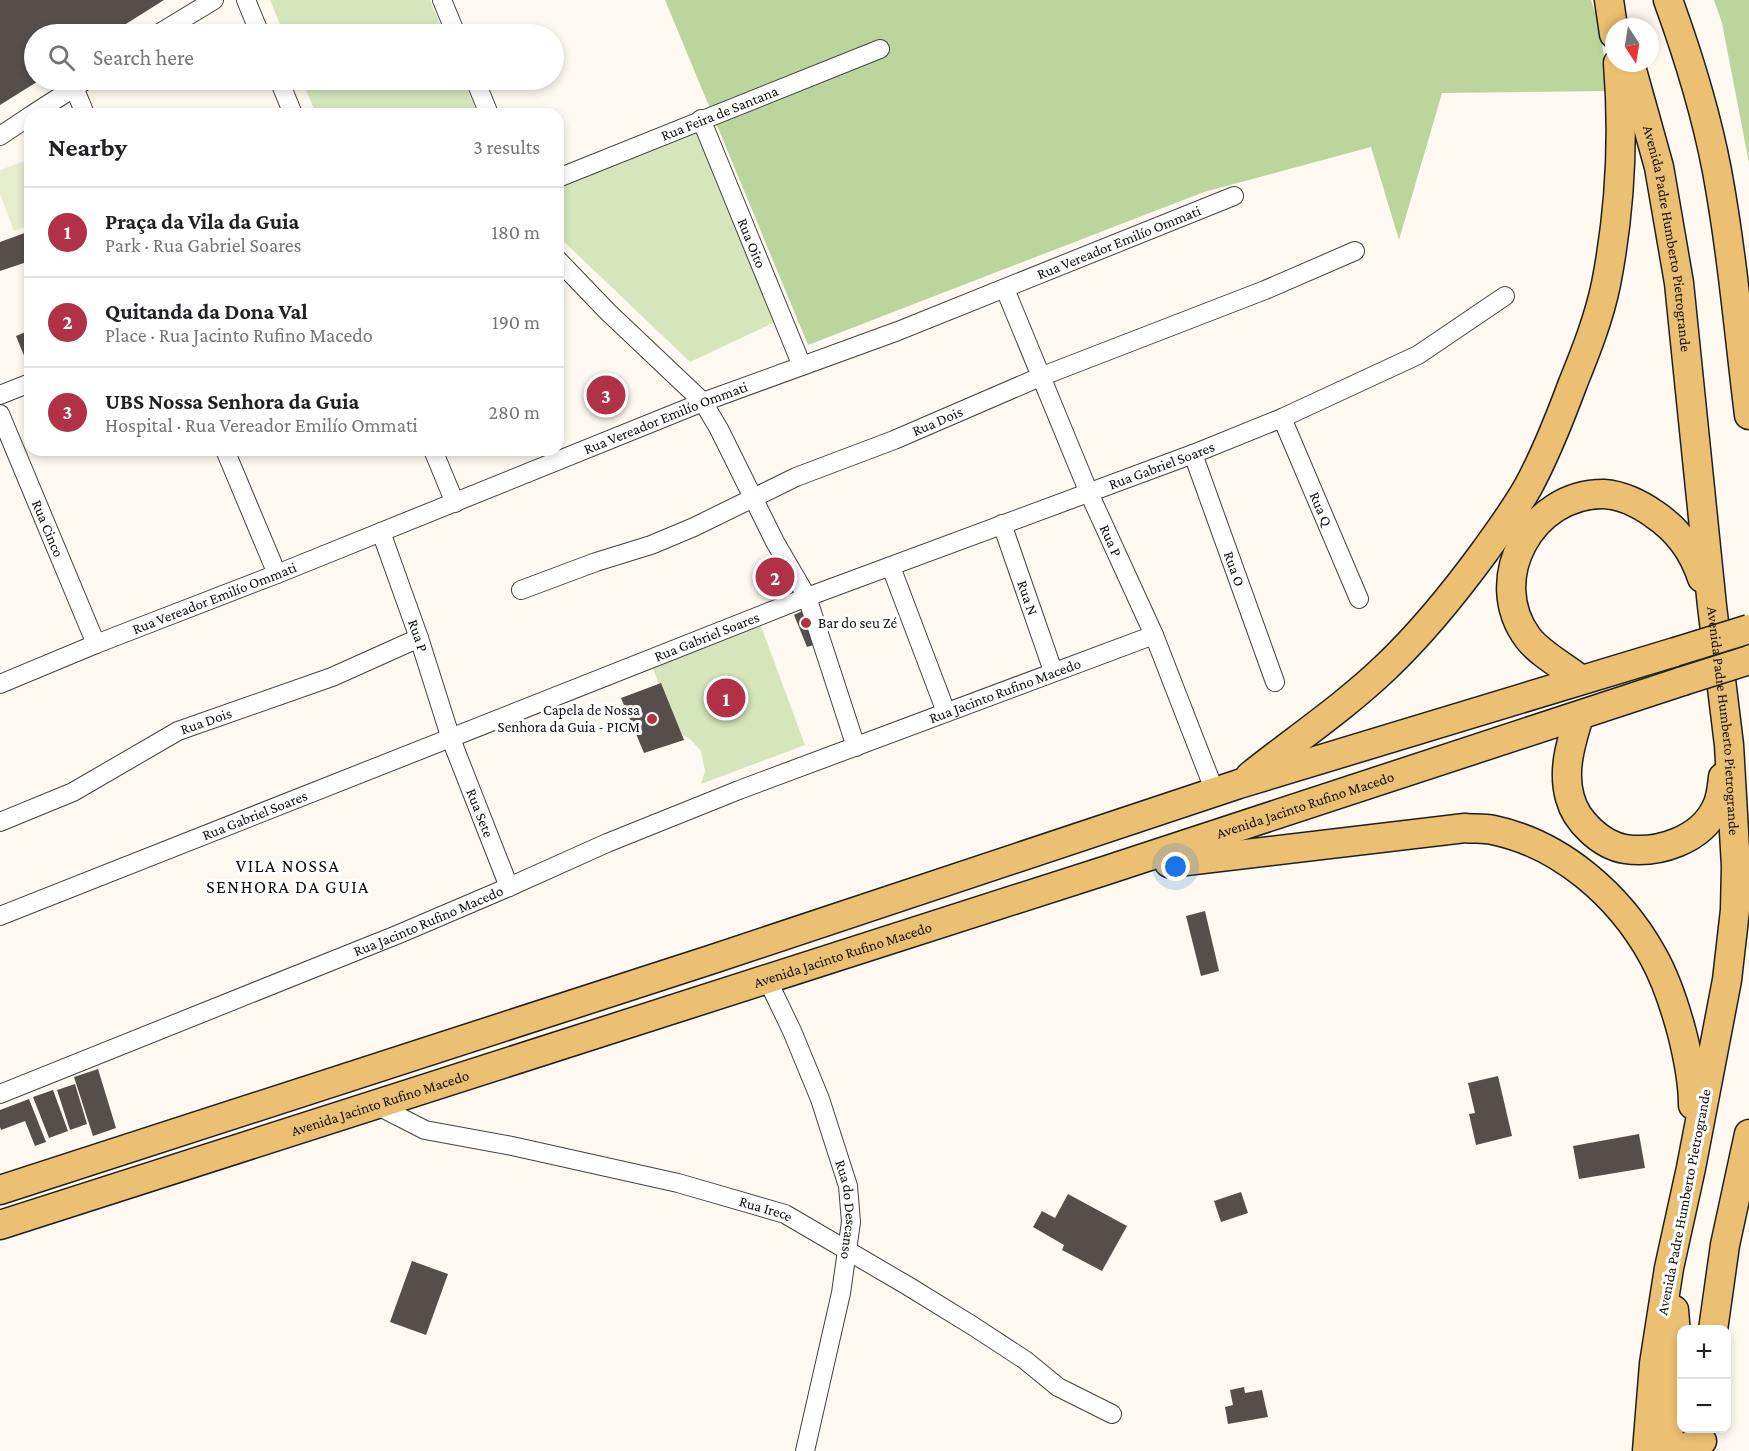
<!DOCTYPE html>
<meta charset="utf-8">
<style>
body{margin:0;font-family:"Crimson Pro",serif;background:#f2f2f2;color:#202124}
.controls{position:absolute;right:18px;bottom:18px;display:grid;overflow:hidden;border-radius:12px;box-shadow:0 3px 9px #0003}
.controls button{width:54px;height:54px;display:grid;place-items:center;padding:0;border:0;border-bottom:2px solid #e0e0e0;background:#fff;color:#202124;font:30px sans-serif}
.compass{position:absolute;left:1605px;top:18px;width:54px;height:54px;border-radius:50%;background:#fff;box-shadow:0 3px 9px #0003;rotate:168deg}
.you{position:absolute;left:1176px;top:867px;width:21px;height:21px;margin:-15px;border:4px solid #fff;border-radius:50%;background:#1a73e8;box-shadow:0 0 0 9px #1a73e833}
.badge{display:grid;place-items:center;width:39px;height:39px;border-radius:50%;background:#b13247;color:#fff;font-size:20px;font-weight:700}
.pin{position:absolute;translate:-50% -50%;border:3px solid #fff;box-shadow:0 2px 6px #0006}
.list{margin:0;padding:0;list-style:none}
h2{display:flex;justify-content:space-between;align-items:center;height:78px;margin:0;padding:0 24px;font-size:26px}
h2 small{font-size:20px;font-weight:400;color:#757577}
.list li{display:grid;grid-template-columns:39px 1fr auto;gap:18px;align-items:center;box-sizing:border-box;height:90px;padding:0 24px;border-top:2px solid #e0e0e0}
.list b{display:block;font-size:22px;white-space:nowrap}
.list p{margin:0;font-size:20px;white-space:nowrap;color:#757577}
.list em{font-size:20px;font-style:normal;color:#757577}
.icon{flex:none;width:33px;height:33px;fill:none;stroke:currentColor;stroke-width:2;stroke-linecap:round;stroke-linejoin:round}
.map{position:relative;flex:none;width:1749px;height:1451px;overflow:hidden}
.search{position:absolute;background:#fff;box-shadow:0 3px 9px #0003;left:24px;top:24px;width:540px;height:66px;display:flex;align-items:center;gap:15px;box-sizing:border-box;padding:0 21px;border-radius:33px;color:#757577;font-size:22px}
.panel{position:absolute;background:#fff;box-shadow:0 3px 9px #0003;left:24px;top:108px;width:540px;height:348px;border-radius:18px}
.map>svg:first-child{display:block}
.green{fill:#d6e5bc}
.forest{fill:#bcd59d}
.pitch{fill:#e6edcd}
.building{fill:#554e4b}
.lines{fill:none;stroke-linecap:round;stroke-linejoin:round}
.street-casing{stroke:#414141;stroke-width:20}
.primary-casing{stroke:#1f1f1f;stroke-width:31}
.street{stroke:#fff;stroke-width:18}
.primary{stroke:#ecc072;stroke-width:28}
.primary-bridge-casing{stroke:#1f1f1f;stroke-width:31;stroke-linecap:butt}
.primary-bridge{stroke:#ecc072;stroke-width:28}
.poi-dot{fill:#b13247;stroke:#fff;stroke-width:2}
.labels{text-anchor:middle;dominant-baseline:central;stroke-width:6;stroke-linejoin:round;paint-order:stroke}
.street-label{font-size:15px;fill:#0e0e0e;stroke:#fff}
.poi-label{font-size:15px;fill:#0e0e0e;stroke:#fff;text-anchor:start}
.quarter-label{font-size:18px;letter-spacing:1.5px;fill:#0e0e0e;stroke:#fff}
</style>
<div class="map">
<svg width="1749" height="1451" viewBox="0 0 1749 1451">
<rect width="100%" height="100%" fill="#fef9f0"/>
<g class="green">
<path d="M 270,0 L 430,0 L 444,34 L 284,34 Z"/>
<path d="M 302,80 L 463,80 L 478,114 L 316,114 Z"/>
<path d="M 697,133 L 775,322 L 690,362 L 558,236 L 558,186 Z"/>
<path d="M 761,626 L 805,745 L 701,784 L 705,771 L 701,751 L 690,739 L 676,731 L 652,666 Z"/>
</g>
<g class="forest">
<path d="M 665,0 L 1591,0 L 1598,21 L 1610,91 L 1442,93 L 1399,240 L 1371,147 L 1204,192 L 808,345 Z"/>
<path d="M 1714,0 L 1749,0 L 1749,163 L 1722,23 Z"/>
</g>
<path class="pitch" d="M 30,159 L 30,225 L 14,231 L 0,194 L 0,170 Z"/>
<g class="building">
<path d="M 0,0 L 164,0 L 110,34 L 34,34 L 34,80 L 40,80 L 0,105 Z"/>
<path d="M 30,231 L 30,261 L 0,271 L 0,242 Z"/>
<path d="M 30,330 L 30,362 L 27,363 L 16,336 Z"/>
<path d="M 777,559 L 788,592 L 774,599 L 763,563 Z"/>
<path d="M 808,608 L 814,645 L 807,647 L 794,615 Z"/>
<path d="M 661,683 L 684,740 L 644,753 L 621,698 Z"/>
<path d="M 1205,911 L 1219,971 L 1201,976 L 1186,916 Z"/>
<path d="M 98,1069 L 116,1128 L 93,1136 L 74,1077 Z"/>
<path d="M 1498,1076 L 1512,1136 L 1476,1145 L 1469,1114 L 1475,1113 L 1468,1083 Z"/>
<path d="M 75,1084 L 87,1124 L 70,1130 L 57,1090 Z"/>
<path d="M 53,1090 L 68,1131 L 49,1138 L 33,1097 Z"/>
<path d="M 29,1099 L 46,1142 L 35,1146 L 25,1121 L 1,1130 L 0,1127 L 0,1110 Z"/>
<path d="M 1639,1134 L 1645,1168 L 1579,1179 L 1573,1146 Z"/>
<path d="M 1241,1192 L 1248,1213 L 1221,1222 L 1214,1201 Z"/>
<path d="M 1068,1194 L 1127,1226 L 1102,1271 L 1062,1250 L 1064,1245 L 1033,1227 L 1042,1211 L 1055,1218 Z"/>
<path d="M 412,1261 L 448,1274 L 426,1335 L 390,1322 Z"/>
<path d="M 1244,1387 L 1245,1393 L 1262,1390 L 1268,1417 L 1228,1424 L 1225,1407 L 1233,1405 L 1230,1390 Z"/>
</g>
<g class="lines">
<defs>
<g id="street">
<path d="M 246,0 L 260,34"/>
<path d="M 442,0 L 456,34"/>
<path d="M 158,34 L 214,0"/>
<path d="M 279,80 L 293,114"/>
<path d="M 475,80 L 489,114"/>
<path d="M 74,87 L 85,114"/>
<path d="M 33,114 L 86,80"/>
<path id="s1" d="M 701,119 L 802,366"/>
<path d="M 0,136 L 30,116"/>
<path id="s2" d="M 558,178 L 880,49"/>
<path d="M 558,260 L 608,312 L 703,402 L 719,429 L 775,542 L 807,597 L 856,747"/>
<path id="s3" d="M 1005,289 L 1089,493 L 1154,635 L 1215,792"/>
<path d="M 0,395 L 30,383"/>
<path id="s4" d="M 0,414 L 96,644"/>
<path id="s5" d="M 1282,418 L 1359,599"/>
<path d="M 225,450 L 277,574"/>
<path d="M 433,450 L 455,503"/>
<path id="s6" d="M 1193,454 L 1275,682"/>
<path id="s7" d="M 1002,524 L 1053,671"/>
<path id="s8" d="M 381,532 L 419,638 L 451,739 L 509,887"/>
<path d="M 891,567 L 946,712"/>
<path id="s9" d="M 521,590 L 596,562 L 651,545 L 694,527 L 796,477 L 894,440 L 1040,377 L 1265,290 L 1355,251"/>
<path id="s10" d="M 0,684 L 96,644 L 277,574 L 703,402 L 898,331 L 1234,196"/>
<path id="s11" d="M 0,822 L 73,792 L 178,731 L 332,677 L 419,638"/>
<path id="s12" d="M 0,916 L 807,597 L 1193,454 L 1282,418 L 1418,355 L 1505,296"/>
<path id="s13" d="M 767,979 L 792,1031 L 820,1099 L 848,1186 L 851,1222 L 841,1293 L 805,1451"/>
<path id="s14" d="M 0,1094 L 399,934 L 509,887 L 607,843 L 739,790 L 1154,635"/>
<path id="s15" d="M 376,1105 L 425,1130 L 512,1146 L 678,1183 L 785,1214 L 908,1286 L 973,1326 L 1025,1360 L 1058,1387 L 1112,1414"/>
</g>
<g id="primary">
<path d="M 1609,0 L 1614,34"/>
<path d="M 1668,0 C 1688,55 1706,113 1717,171 C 1732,252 1739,334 1749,415"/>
<path id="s16" d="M 1630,63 L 1659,167 L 1679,283 L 1712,606 L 1729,745 L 1736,866 L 1735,910 L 1727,980 L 1691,1168 L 1669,1268 L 1654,1364 L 1647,1451"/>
<path d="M 1581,680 C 1565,667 1540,654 1528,638 C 1484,579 1532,493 1604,494 C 1621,495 1640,504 1654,514 C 1678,530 1693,550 1702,578"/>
<path d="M 1579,716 C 1571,743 1562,770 1570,798 C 1576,821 1601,845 1625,849 C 1658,854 1701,840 1716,808 C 1721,799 1722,787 1723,777"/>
<path d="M 1250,776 C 1295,740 1343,708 1385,668 C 1422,633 1455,592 1485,551 C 1500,530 1515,510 1528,487 C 1546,454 1560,418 1573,383 C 1586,351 1599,318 1606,284 C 1620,212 1624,137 1618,63"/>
<path d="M 1169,863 L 1465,828 C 1474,829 1484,828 1493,830 C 1561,844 1620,896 1653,956 C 1666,979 1675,1007 1682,1033 C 1688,1057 1693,1080 1693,1105"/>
<path d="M 0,1190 L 716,958 L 1239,784 L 1675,652"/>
<path id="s17" d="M 0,1225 L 1104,871 L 1683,681"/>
<path d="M 1674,1310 L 1677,1347 L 1668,1439 C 1676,1451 1690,1448 1702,1441"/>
<path d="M 1713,1330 L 1725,1245 L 1749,1134"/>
</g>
</defs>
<use href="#street" class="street-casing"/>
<use href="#primary" class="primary-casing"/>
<use href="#street" class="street"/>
<use href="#primary" class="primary"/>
<defs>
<g id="primary-bridge">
<path d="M 1675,652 L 1749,629"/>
<path d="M 1683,681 L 1749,660"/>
</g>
</defs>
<use href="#primary-bridge" class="primary-bridge-casing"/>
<use href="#primary-bridge" class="primary-bridge"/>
</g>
<g class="poi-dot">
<circle cx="806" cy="623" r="6"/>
<circle cx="652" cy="719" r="6"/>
</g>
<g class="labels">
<g class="street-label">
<text stroke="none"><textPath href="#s2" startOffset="174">Rua Feira de Santana</textPath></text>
<text stroke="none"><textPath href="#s16" startOffset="180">Avenida Padre Humberto Pietrogrande</textPath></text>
<text stroke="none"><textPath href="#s1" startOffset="134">Rua Oito</textPath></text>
<text stroke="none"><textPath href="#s10" startOffset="1203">Rua Vereador Emilío Ommati</textPath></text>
<text stroke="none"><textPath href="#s10" startOffset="717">Rua Vereador Emilío Ommati</textPath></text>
<text stroke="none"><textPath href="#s9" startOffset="450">Rua Dois</textPath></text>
<text stroke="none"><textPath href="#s12" startOffset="1246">Rua Gabriel Soares</textPath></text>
<text stroke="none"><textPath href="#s5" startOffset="99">Rua Q</textPath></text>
<text stroke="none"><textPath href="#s4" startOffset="124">Rua Cinco</textPath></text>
<text stroke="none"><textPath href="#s3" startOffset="273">Rua P</textPath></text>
<text stroke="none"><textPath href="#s6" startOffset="122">Rua O</textPath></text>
<text stroke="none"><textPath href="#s10" startOffset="231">Rua Vereador Emilío Ommati</textPath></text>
<text stroke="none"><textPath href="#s7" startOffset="78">Rua N</textPath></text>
<text stroke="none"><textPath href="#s8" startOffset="110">Rua P</textPath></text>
<text stroke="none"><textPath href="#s12" startOffset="760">Rua Gabriel Soares</textPath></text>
<text stroke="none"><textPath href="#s14" startOffset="1083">Rua Jacinto Rufino Macedo</textPath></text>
<text stroke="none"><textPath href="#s16" startOffset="666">Avenida Padre Humberto Pietrogrande</textPath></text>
<text stroke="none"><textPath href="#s11" startOffset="230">Rua Dois</textPath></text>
<text stroke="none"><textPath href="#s17" startOffset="1371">Avenida Jacinto Rufino Macedo</textPath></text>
<text stroke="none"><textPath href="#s8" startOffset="298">Rua Sete</textPath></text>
<text stroke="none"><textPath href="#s12" startOffset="274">Rua Gabriel Soares</textPath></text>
<text stroke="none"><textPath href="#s14" startOffset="462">Rua Jacinto Rufino Macedo</textPath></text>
<text stroke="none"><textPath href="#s17" startOffset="885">Avenida Jacinto Rufino Macedo</textPath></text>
<text stroke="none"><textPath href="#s17" startOffset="399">Avenida Jacinto Rufino Macedo</textPath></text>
<text transform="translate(1684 1202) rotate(-79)">Avenida Padre Humberto Pietrogrande</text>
<text stroke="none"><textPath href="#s15" startOffset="405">Rua Irece</textPath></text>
<text stroke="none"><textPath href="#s13" startOffset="246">Rua do Descanso</textPath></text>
</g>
<g class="poi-label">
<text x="818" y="623">Bar do seu Zé</text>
<text x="640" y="710" text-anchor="end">Capela de Nossa<tspan x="640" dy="17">Senhora da Guia - PICM</tspan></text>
</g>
<g class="quarter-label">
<text x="288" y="866">VILA NOSSA<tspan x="288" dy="21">SENHORA DA GUIA</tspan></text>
</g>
</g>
</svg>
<div class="controls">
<button>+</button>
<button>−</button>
</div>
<svg class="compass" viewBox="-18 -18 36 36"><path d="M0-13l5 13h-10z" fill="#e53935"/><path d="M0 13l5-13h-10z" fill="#757577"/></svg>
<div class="you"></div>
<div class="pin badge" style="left:726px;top:698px">1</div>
<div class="pin badge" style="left:775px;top:577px">2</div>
<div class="pin badge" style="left:606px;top:395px">3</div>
<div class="search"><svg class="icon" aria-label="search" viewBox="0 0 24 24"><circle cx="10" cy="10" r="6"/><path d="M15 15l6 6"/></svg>Search here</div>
<section class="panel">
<h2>Nearby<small>3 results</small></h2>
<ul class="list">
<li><span class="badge">1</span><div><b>Praça da Vila da Guia</b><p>Park · Rua Gabriel Soares</p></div><em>180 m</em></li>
<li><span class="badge">2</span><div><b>Quitanda da Dona Val</b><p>Place · Rua Jacinto Rufino Macedo</p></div><em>190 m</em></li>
<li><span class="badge">3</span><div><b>UBS Nossa Senhora da Guia</b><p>Hospital · Rua Vereador Emilío Ommati</p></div><em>280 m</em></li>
</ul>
</section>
</div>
